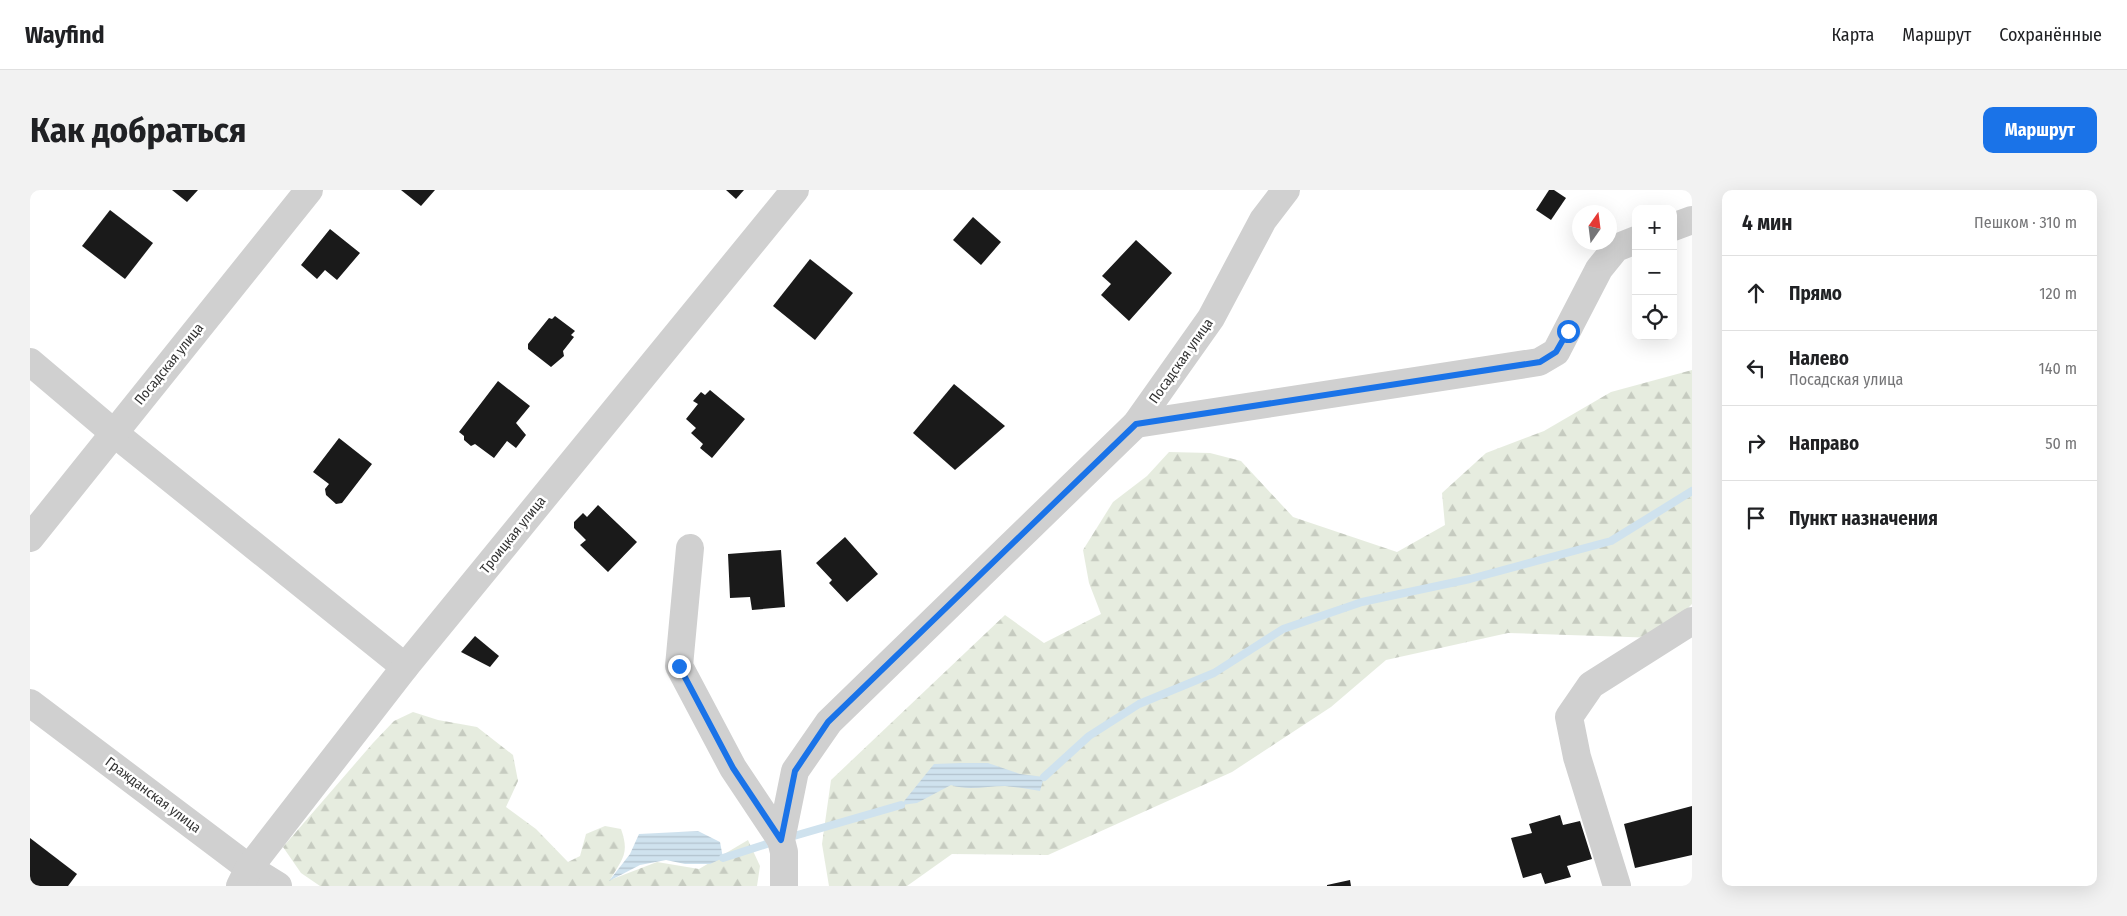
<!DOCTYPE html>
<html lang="ru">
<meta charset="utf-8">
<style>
body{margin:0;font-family:"Fira Sans Condensed",sans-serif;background:#f2f2f2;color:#202124}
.controls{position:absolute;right:15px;top:15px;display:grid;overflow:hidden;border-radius:10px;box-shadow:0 5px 20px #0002}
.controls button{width:45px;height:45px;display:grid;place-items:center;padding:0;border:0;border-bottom:1px solid #e0e0e0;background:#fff;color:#202124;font:25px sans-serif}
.compass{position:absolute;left:1542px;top:15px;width:45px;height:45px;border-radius:50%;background:#fff;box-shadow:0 5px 20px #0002;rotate:14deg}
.stop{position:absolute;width:15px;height:15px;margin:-11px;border:4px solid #1a73e8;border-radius:50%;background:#fff}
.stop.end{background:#1a73e8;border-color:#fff;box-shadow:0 1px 5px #0008}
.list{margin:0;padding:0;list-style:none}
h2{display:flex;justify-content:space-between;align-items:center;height:65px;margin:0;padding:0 20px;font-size:21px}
h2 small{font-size:16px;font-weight:400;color:#757577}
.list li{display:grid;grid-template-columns:32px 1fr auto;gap:15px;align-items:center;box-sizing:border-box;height:75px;padding:0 20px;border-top:1px solid #e0e0e0}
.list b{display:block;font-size:19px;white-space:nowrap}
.list p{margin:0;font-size:16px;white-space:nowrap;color:#757577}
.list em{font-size:16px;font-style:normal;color:#757577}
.icon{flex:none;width:28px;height:28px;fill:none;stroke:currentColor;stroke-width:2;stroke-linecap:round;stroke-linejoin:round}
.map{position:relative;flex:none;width:1662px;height:696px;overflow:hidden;border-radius:10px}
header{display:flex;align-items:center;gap:30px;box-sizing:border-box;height:70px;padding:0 25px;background:#fff;border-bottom:1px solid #e0e0e0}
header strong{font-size:24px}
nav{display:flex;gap:28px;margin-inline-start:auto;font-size:18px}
.intro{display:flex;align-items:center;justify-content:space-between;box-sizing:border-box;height:120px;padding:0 30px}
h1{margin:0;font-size:35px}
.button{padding:12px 22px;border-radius:10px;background:#1a73e8;color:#fff;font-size:18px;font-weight:700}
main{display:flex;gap:30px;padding:0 30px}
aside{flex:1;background:#fff;border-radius:10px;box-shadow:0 5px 20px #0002}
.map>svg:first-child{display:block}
.forest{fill:url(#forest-firs)}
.water{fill:url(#water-rules)}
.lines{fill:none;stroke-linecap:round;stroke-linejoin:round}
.stream{stroke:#cfe2ee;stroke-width:8}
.building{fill:#1a1a1a}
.minor{stroke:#d0d0d0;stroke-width:28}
.route{stroke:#1a73e8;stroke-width:6}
.labels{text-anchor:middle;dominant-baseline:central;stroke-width:5;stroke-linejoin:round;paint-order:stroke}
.street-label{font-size:14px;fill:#333;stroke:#fff}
</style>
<header>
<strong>Wayfind</strong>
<nav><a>Карта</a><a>Маршрут</a><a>Сохранённые</a></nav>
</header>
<div class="intro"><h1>Как добраться</h1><a class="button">Маршрут</a></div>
<main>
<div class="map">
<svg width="1662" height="696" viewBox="0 0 1662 696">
<defs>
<pattern id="forest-firs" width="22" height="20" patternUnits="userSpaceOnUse" patternTransform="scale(1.25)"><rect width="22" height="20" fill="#e6ecdf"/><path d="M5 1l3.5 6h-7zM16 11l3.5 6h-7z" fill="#c6cbc0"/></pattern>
<pattern id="water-rules" width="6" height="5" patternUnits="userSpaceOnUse" patternTransform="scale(1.25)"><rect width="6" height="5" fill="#cfe2ee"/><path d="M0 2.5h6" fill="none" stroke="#b2c2cd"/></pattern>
</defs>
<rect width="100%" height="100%" fill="#fff"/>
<g class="forest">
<path d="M 1662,180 L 1662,414 L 1628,448 L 1478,443 L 1356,470 L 1301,517 L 1202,582 L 1018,665 L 922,664 L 877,696 L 799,696 L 792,654 L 801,590 L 975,425 L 1014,453 L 1071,424 L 1059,393 L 1053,360 L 1083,312 L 1117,286 L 1139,262 L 1180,263 L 1211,271 L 1263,327 L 1367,362 L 1415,335 L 1412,303 L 1456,263 L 1514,241 L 1581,202 Z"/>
<path d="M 383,522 L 408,530 L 447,537 L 483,565 L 488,591 L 476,617 L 506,639 L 538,672 L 550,666 L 556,644 L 575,636 L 591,639 C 600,664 592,669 580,690 L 627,672 L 669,679 L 718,650 L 730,676 L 727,696 L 290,696 L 271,683 L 253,657 L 343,553 L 364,531 Z"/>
</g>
<g class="water">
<path d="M 931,573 L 958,573 L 990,584 L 1014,587 L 1010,601 C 999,599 987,597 975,596 C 957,596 938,601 921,595 L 887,613 L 871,615 L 904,574 Z"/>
<path d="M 668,641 L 690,652 L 693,668 L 680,674 L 655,674 L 636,670 L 610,675 L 579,691 L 600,664 L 609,644 Z"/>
</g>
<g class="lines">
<g class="stream">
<path d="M 1014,587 L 1059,546 L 1109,514 L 1184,483 L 1253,439 L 1332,412 L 1440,389 L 1581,351 L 1662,301"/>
<path d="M 757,648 L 871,615"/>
<path d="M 693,668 L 746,651"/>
</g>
</g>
<g class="building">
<path d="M 142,0 L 168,0 L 157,12 Z"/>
<path d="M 371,0 L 405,0 L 391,16 Z"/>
<path d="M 696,0 L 714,0 L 706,9 Z"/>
<path d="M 1519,0 L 1524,0 L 1536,8 L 1521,30 L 1506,20 Z"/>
<path d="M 80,20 L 123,53 L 95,89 L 52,56 Z"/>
<path d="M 943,27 L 971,52 L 951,75 L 923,50 Z"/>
<path d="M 300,39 L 330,63 L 307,90 L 295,80 L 287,89 L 271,75 Z"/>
<path d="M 1106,50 L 1142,83 L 1099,131 L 1071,105 L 1081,94 L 1072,86 Z"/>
<path d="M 780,69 L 823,103 L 785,150 L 743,116 Z"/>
<path d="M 525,126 L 545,141 L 541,145 L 544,147 L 533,161 L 534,166 L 521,177 L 498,159 L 498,154 L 519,128 L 522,129 Z"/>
<path d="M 468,191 L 500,216 L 486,233 L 496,245 L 486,258 L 477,251 L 464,268 L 445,254 L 441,256 L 434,250 L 434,246 L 429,242 Z"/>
<path d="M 924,194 L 975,236 L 925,280 L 883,243 Z"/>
<path d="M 680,200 L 715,229 L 682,268 L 670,258 L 673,254 L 661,243 L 666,238 L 656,229 L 668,214 L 663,211 L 671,202 L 675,205 Z"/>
<path d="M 309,248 L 342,274 L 312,313 L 306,314 L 296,305 L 295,299 L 299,294 L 283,282 Z"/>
<path d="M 568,315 L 607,352 L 578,382 L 550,355 L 556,350 L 544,338 L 544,332 L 553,323 L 557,327 Z"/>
<path d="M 815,347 L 848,384 L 817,412 L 799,393 L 802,390 L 786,373 Z"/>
<path d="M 751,360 L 755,417 L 722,420 L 720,407 L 700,408 L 698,364 Z"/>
<path d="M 445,446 L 469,466 L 460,477 L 431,462 Z"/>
<path d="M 1662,616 L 1662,665 L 1605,678 L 1594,634 Z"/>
<path d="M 1530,625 L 1533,635 L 1550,631 L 1562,669 L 1537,676 L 1541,687 L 1515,694 L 1511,683 L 1493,688 L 1481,648 L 1502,643 L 1499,634 Z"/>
<path d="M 0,648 L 47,684 L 38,696 L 0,696 Z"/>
<path d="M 1320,690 L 1321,696 L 1297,696 L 1297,695 Z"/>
</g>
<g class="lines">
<g class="minor">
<path d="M 1643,37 L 1662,30"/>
<path d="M 0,172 L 84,243 L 375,477"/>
<path d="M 1106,234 L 1509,172 L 1526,162 L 1569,79 L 1586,58 L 1606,50"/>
<path d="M 0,348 L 279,0"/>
<path d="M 660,358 L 649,476 L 703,578 L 751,650"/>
<path d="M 0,513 L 219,678 L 248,696"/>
<path d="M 210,696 L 219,678 L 375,477 L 765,0"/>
<path d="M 754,696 L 754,662 L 751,650 L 765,581 L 799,532 L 1106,234 L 1181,128 L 1233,30 L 1256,0"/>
<path d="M 1587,696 L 1547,567 L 1539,527 L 1561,495 L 1662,431"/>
</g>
</g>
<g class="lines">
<path class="route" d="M 649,476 L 703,578 L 751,650 L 765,581 L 798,532 L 1106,234 L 1510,172 L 1526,162 L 1538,141"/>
</g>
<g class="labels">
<g class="street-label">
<text transform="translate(1151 171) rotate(-55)">Посадская улица</text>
<text transform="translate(139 174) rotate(-51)">Посадская улица</text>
<text transform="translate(483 345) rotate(-51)">Троицкая улица</text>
<text transform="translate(123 605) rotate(37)">Гражданская улица</text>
</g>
</g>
</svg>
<div class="controls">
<button>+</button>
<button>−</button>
<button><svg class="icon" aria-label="locate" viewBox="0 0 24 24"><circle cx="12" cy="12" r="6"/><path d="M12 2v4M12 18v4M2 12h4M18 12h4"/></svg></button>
</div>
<svg class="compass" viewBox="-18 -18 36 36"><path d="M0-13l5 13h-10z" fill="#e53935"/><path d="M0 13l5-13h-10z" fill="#757577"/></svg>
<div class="stop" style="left:1538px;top:141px"></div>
<div class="stop end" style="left:649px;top:476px"></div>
</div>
<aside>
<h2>4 мин<small>Пешком · 310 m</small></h2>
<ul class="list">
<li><svg class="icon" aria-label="ahead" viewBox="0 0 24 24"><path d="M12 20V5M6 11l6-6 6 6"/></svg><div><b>Прямо</b></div><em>120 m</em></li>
<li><svg class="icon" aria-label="left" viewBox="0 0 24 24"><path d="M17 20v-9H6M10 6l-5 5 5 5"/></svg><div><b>Налево</b><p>Посадская улица</p></div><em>140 m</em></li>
<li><svg class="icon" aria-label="right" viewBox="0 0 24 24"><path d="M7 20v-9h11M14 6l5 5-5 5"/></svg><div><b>Направо</b></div><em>50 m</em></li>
<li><svg class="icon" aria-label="arrive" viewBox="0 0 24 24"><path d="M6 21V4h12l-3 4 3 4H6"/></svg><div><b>Пункт назначения</b></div></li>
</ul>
</aside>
</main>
